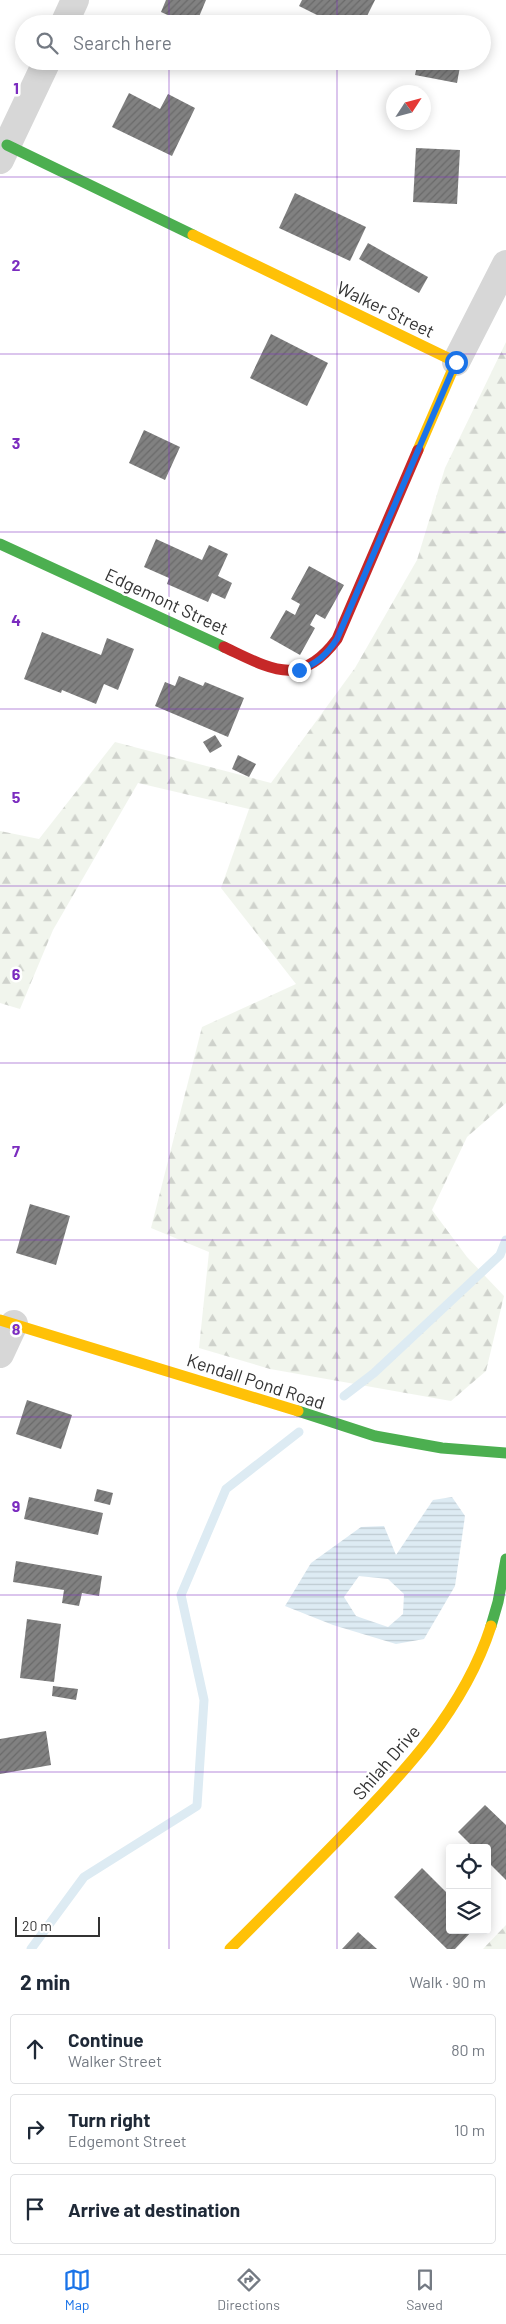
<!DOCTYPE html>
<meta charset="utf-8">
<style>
body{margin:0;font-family:Barlow,sans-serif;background:#f2f2f3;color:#1f2937}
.controls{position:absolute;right:15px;bottom:15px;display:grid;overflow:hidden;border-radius:5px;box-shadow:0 2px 12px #0003}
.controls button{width:45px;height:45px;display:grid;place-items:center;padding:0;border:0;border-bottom:1px solid #e0e1e3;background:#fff;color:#1f2937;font:25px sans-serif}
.compass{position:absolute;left:386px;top:85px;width:45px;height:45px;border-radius:50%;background:#fff;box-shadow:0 2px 12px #0003;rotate:54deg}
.scale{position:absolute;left:15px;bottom:12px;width:85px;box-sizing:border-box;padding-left:5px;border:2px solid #333;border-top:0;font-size:14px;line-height:18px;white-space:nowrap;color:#333;-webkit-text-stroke:4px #fff;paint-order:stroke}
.stop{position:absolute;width:15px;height:15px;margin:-11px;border:4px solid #1a73e8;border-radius:50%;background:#fff}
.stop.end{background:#1a73e8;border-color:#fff;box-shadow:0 1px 5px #0008}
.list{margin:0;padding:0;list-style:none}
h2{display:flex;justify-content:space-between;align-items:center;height:65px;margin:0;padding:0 20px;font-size:21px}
h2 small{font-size:16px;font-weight:400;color:#747a83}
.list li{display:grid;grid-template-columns:32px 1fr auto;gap:15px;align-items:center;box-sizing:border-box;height:70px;margin:0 10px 10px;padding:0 10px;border:1px solid #e0e1e3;border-radius:5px}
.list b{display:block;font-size:19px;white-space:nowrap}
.list p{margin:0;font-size:16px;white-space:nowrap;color:#747a83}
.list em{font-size:16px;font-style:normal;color:#747a83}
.icon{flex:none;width:28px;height:28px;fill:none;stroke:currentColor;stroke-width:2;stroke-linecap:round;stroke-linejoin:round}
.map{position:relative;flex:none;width:506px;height:1949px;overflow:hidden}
.search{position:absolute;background:#fff;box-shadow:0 2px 12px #0003;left:15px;right:15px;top:15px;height:55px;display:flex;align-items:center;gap:12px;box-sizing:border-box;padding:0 18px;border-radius:28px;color:#747a83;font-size:19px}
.sheet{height:305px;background:#fff}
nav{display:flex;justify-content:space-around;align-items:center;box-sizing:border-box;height:70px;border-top:1px solid #e0e1e3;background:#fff;font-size:14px;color:#747a83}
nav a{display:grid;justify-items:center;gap:2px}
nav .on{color:#1a73e8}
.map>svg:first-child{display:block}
.forest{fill:url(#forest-firs)}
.water{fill:url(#water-rules);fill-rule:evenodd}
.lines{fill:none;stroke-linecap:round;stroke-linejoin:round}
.stream{stroke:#ddebf3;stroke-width:9}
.building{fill:url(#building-hatch)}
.street{stroke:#d7d7d7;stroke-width:28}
.fast{stroke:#4caf50;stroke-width:11}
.slow{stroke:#ffc107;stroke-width:11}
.jam{stroke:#c62828;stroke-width:11}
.route{stroke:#1a73e8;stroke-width:6}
.grid{fill:none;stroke:#7b2cbf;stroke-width:1;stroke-opacity:0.55}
.labels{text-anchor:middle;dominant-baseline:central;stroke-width:5;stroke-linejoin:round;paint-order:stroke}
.street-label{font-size:18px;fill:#333;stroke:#fff}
.grid-label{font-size:16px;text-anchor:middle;font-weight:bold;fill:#7b2cbf;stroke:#fff;stroke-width:5;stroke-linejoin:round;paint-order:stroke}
</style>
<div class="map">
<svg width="506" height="1949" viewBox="0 0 506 1949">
<defs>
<pattern id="forest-firs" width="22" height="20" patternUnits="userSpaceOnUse" patternTransform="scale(1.25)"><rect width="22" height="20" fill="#f1f5ed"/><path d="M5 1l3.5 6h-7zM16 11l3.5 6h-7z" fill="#cfd2cc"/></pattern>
<pattern id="water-rules" width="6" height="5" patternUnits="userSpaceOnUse" patternTransform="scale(1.25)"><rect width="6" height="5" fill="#ddebf3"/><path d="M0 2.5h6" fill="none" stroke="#becad1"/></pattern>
<pattern id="building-hatch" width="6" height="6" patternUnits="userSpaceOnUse" patternTransform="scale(1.25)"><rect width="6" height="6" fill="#818181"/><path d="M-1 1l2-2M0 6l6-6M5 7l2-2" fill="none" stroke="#6a6a6a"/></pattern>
</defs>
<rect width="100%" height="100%" fill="#fff"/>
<g class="forest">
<path d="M 506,342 L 506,1103 L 467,1137 L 432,1210 L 467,1257 L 504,1296 L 486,1371 L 451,1401 L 270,1369 L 199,1348 L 209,1252 L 151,1228 L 202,1027 L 296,984 L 221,888 L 249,809 L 138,783 L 53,930 L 20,1009 L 0,1003 L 0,831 L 39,839 L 115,742 L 271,783 L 355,668 L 417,560 L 445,468 Z"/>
<path d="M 506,1925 L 506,1949 L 483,1949 Z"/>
</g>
<path class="water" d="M 452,1497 L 465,1516 L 455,1586 L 424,1639 L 396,1644 L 333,1625 L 285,1606 L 311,1563 L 361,1527 L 384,1526 L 396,1555 L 433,1500 ZM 359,1576 L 388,1579 L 404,1594 L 403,1614 L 388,1627 L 356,1616 L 344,1597 Z"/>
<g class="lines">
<g class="stream">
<path d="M 344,1396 L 374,1373 L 500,1255 L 506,1240"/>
<path d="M 31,1949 L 84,1877 L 197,1806 L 204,1700 L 181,1595 L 226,1489 L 299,1432"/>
</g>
</g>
<g class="building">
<path d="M 166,0 L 206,0 L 196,24 L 187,24 L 161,12 Z"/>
<path d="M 302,0 L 375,0 L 363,24 L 335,24 L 299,6 Z"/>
<path d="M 418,61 L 461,61 L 457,83 L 415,75 Z"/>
<path d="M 129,93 L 160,109 L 168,94 L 195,108 L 172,156 L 112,127 Z"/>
<path d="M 416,148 L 460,150 L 457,204 L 413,202 Z"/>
<path d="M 295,193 L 366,227 L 350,261 L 279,228 Z"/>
<path d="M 368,243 L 428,277 L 419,293 L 359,259 Z"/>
<path d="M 271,334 L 328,363 L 307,406 L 250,378 Z"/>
<path d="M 144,430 L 180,447 L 165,480 L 129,463 Z"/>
<path d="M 156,539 L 202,560 L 209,545 L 228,554 L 218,576 L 232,583 L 225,599 L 212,593 L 208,602 L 167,584 L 169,578 L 144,567 Z"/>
<path d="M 309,566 L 344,585 L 325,619 L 316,614 L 310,625 L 315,628 L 300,655 L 270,638 L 286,610 L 295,615 L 300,604 L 291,599 Z"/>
<path d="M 42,632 L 101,655 L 107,638 L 134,649 L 118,690 L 104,684 L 96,704 L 62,690 L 61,693 L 24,679 Z"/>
<path d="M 179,676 L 203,686 L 205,682 L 244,698 L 228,737 L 155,706 L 165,682 L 175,686 Z"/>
<path d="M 215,735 L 222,746 L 210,753 L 203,742 Z"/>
<path d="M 238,755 L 256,764 L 249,777 L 232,769 Z"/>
<path d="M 30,1204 L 70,1216 L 56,1265 L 16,1253 Z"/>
<path d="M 27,1400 L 72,1415 L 61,1449 L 16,1434 Z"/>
<path d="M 97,1489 L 113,1493 L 110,1505 L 94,1501 Z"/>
<path d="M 29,1497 L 103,1513 L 98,1535 L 24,1519 Z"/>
<path d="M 16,1561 L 102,1576 L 99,1596 L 82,1593 L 79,1606 L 62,1603 L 64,1590 L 13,1582 Z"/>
<path d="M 27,1619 L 61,1624 L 54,1682 L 20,1678 Z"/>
<path d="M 53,1686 L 78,1689 L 76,1700 L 52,1696 Z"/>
<path d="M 46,1731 L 51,1765 L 0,1774 L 0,1739 Z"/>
<path d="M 485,1805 L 506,1825 L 506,1880 L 487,1861 L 487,1848 L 474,1848 L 458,1832 Z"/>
<path d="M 422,1868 L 450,1896 L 450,1930 L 473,1930 L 455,1949 L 447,1949 L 394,1897 Z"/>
<path d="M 358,1932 L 377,1949 L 342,1949 Z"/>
</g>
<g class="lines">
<g class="street">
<path d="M 64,24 L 75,0"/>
<path d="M 0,160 L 47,61"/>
<path d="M 456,362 L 506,264"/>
<path d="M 0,1354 L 14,1324"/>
</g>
<g class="fast">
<path d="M 7,145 L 193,235"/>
<path d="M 0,544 L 224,647"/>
<path d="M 298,1411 L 375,1436 L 442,1448 L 506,1453"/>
<path d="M 491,1626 L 498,1602 L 506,1559"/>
</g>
<g class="slow">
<path d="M 193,235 L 456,362 L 418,450"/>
<path d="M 0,1320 L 298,1411"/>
<path d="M 230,1949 C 268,1911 305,1874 343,1835 C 403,1774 464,1710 491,1626"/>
</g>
<path class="jam" d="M 224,647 C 271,669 300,689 337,639 L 418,450"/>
</g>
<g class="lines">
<path class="route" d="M 299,670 C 317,664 327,654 337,639 L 456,362"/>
</g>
<path class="grid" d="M 169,0 L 169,24M 337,0 L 337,24M 169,61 L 169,1949M 337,61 L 337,1949M 0,177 L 506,177M 0,354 L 506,354M 0,532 L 506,532M 0,709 L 506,709M 0,886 L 506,886M 0,1063 L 506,1063M 0,1240 L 506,1240M 0,1417 L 506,1417M 0,1595 L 506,1595M 0,1772 L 506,1772"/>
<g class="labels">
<g class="street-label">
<text transform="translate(386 309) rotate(26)">Walker Street</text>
<text transform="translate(167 601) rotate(25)">Edgemont Street</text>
<text transform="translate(256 1381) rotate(18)">Kendall Pond Road</text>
<text transform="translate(386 1762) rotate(-49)">Shilah Drive</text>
</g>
</g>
<g class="grid-label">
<text x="16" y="94">1</text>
<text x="16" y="271">2</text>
<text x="16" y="449">3</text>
<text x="16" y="626">4</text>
<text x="16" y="803">5</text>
<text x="16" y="980">6</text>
<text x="16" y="1157">7</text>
<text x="16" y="1335">8</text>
<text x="16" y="1512">9</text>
</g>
</svg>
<div class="controls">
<button><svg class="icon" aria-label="locate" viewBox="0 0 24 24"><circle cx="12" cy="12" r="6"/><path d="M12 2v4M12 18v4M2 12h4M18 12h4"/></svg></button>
<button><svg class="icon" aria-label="layers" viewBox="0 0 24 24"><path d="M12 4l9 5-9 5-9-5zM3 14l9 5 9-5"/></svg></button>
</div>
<svg class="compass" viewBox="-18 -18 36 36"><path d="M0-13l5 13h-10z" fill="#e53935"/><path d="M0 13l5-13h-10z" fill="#747a83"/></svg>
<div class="scale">20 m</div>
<div class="stop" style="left:456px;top:362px"></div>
<div class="stop end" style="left:299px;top:670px"></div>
<div class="search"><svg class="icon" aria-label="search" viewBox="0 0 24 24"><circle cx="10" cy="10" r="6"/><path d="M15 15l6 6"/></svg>Search here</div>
</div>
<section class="sheet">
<h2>2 min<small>Walk · 90 m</small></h2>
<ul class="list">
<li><svg class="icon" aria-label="ahead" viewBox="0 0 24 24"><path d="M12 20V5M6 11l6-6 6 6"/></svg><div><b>Continue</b><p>Walker Street</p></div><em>80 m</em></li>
<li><svg class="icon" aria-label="right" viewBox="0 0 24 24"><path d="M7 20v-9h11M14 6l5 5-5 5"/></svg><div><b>Turn right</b><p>Edgemont Street</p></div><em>10 m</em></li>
<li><svg class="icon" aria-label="arrive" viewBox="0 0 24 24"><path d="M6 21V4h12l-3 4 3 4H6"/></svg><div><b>Arrive at destination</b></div></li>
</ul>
</section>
<nav>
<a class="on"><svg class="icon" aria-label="map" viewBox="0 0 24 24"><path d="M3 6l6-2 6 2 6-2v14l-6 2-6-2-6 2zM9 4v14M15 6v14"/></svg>Map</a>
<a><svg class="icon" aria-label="directions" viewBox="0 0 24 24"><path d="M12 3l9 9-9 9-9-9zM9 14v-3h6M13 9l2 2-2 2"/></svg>Directions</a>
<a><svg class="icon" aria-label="saved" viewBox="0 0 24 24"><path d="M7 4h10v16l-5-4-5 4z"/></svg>Saved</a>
</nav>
